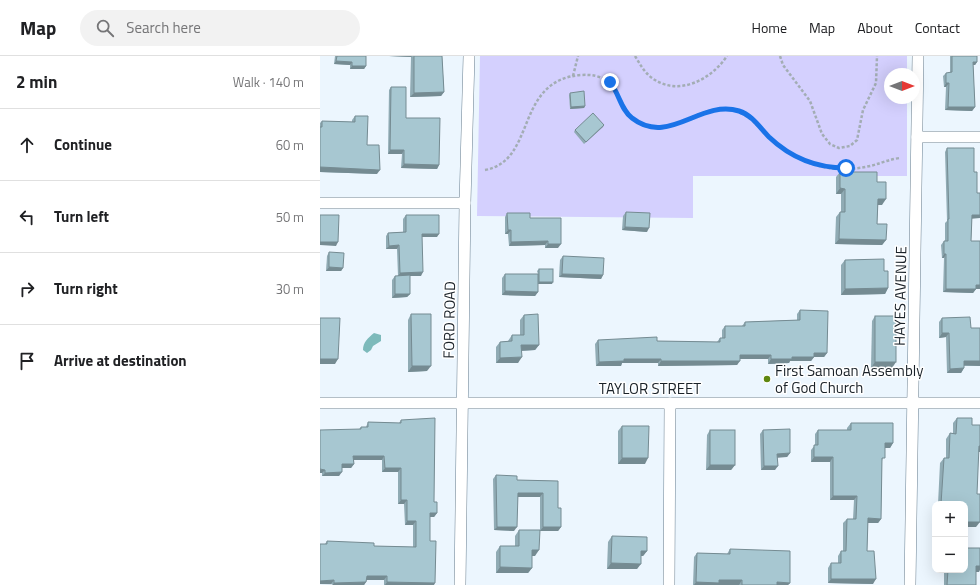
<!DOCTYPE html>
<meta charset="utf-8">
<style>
body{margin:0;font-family:"Titillium Web",sans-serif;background:#f2f2f2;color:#202124}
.controls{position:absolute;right:12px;bottom:12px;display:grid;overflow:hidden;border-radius:8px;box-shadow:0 4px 16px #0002}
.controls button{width:36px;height:36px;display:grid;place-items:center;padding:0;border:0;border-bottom:1px solid #e0e0e0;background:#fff;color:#202124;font:20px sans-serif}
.compass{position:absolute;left:564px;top:12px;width:36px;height:36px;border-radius:50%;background:#fff;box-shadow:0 4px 16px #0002;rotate:90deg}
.stop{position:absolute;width:12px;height:12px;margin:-9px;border:3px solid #1a73e8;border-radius:50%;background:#fff}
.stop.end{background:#1a73e8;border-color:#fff;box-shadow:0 1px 4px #0008}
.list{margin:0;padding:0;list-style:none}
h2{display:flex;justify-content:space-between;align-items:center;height:52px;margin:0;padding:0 16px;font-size:17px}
h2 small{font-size:13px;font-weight:400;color:#757577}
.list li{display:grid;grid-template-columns:26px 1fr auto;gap:12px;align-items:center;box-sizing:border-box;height:72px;padding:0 16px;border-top:1px solid #e0e0e0}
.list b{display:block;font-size:15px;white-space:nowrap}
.list em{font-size:13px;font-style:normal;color:#757577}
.icon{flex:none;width:22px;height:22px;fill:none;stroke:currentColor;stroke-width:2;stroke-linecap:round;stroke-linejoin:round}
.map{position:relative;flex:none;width:660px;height:529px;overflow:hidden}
header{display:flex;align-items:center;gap:24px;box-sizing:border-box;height:56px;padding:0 20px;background:#fff;border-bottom:1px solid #e0e0e0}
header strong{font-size:19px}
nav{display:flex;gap:22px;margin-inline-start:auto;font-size:14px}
.search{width:280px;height:36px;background:#f2f2f2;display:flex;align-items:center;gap:10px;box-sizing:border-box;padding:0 14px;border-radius:22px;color:#757577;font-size:15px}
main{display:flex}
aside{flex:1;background:#fff}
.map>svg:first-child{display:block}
.green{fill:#d4d0fe}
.water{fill:#7dbabb}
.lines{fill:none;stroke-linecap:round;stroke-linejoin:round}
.street-casing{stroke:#687e8f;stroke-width:12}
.path{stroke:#a3adb4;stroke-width:2.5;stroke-dasharray:3 2;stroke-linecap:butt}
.street{stroke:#fff;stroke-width:11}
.wall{fill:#90abb4}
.shaded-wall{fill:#758b92}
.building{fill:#a7c7d1;stroke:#758b92}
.route{stroke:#1a73e8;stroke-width:5}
.poi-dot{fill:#5f870f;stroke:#fff;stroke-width:1.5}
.labels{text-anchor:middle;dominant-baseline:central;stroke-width:3;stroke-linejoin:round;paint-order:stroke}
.street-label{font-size:15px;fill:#192128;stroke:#fff}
.poi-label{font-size:15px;fill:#192128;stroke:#fff;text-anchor:start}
</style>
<header>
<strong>Map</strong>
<div class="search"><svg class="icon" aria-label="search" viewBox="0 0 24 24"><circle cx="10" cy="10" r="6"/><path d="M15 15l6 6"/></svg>Search here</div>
<nav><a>Home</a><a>Map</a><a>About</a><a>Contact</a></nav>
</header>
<main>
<aside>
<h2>2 min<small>Walk · 140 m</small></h2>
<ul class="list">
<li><svg class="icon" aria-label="ahead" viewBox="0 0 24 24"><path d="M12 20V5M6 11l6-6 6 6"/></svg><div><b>Continue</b></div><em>60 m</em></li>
<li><svg class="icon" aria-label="left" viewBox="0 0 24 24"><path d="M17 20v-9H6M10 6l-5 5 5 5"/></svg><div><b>Turn left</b></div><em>50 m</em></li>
<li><svg class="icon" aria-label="right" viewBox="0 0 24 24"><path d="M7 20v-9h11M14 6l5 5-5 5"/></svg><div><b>Turn right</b></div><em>30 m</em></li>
<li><svg class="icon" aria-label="arrive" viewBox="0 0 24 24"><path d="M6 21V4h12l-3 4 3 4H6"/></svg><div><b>Arrive at destination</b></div></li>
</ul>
</aside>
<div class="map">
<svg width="660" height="529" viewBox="0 0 660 529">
<rect width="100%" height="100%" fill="#ecf6fe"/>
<path class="green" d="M 160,0 L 587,0 L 587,18 L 570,18 L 570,42 L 587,42 L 587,120 L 373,120 L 373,162 L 157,160 Z"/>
<path class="water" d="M 54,277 L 61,279 L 61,285 L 53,290 L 51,294 L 47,297 L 43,294 C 43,286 48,282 54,277 Z"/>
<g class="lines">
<defs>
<g id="street">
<path d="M 597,81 L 660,81"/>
<path d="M 0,147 L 145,147"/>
<path d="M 0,347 L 660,347"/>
<path d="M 140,529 L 145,147 L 149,0"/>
<path d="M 349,529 L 350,347"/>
<path d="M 590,529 L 598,0"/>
</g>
</defs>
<use href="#street" class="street-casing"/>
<g class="path">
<path d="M 315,0 C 320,8 324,16 332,22 C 358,41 391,24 407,0"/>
<path d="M 460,0 L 463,9 L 490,45 L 502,78 L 510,88 L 519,92 L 530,90 L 537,84 L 543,54 L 556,27 L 557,0"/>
<path d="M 253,20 L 258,0"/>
<path d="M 165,114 C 217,105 194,24 261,19 C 306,16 293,58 325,70 C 355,80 378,50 406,53 C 427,55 436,69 450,82 C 466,97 487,109 509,112 C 523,114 542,113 557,108 C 564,106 571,103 580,102"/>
</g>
<use href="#street" class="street"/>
</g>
<g class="wall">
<path d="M 15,0 L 46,0 L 46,10 L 44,13 L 30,13 L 30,9 L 14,8 Z"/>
<path d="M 69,0 L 122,0 L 124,36 L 121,40 L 90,41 L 91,1 Z"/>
<path d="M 630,0 L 657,0 L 657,6 L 655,9 L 653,9 L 655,51 L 652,55 L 625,54 L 626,31 L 624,31 L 623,20 L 626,17 L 630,17 Z"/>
<path d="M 71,31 L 86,62 L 119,109 L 117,113 L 81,112 L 82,98 L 68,98 L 69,34 Z"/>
<path d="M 250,37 L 265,50 L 264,52 L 250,53 L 249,39 Z"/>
<path d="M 35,60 L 47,89 L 57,118 L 0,116 L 0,67 L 2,65 L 32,66 L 32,64 Z"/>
<path d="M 284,69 L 264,88 L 254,76 L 255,74 Z"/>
<path d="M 627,92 L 652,163 L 651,185 L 660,185 L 660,233 L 656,233 L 653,237 L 623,236 L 624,202 L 622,202 L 621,189 L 624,185 L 625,185 L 625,167 L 627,165 L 625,96 Z"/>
<path d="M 520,116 L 557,126 L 562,149 L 558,149 L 557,168 L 566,184 L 562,189 L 515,188 L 516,161 L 520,156 L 521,156 L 521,138 L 516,138 L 516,121 Z"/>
<path d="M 306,156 L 327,176 L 302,174 L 303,160 Z"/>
<path d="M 187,157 L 210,162 L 238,192 L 225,192 L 225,189 L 189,190 L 188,178 L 185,178 L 185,161 Z"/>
<path d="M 86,159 L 117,181 L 102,181 L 101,220 L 90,220 L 90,238 L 87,241 L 72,242 L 72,224 L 75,220 L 78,220 L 77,193 L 66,193 L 66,180 L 68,177 L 83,176 L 83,163 Z"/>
<path d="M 9,196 L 23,212 L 21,215 L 6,215 L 7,200 Z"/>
<path d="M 243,200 L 283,219 L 281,223 L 239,221 L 240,204 Z"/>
<path d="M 525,204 L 564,215 L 568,232 L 565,238 L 521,239 L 521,209 Z"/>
<path d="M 219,213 L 232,228 L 218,228 L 218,236 L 215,240 L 182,239 L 182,222 L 185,218 L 218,218 L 217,215 Z"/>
<path d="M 480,254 L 507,297 L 504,301 L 494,301 L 491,305 L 470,305 L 469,307 L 448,308 L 448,303 L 420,303 L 417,309 L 338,310 L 338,307 L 302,307 L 301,310 L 276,310 L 275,288 L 278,284 L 397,286 L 400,282 L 402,282 L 402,274 L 405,270 L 422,270 L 425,266 L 477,264 L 477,258 Z"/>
<path d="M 91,258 L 107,315 L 88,316 L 88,264 Z"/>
<path d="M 204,259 L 219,289 L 215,294 L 201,295 L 198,307 L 176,307 L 176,291 L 180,286 L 188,285 L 192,279 L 200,279 L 200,264 Z"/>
<path d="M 555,260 L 572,312 L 551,312 L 552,265 Z"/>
<path d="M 622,262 L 651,272 L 660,310 L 644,310 L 644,312 L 641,317 L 627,317 L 626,281 L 619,282 L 619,266 Z"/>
<path d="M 637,362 L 652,369 L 660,369 L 660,396 L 658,396 L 656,471 L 645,471 L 645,448 L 618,448 L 620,407 L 624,402 L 626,402 L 626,383 L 630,377 L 633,377 L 633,367 Z"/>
<path d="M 81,364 L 114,446 L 117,457 L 114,461 L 110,461 L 110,485 L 114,529 L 64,529 L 64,524 L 46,524 L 46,526 L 44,529 L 0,528 L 0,488 L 5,488 L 7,485 L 54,490 L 93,491 L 93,469 L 85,469 L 84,448 L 78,448 L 78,416 L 62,416 L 62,404 L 34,404 L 34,408 L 31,412 L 22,412 L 19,420 L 2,420 L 2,417 L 0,417 L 41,371 L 46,371 L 48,366 L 79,367 Z"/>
<path d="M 531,367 L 573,387 L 570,392 L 565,392 L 562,405 L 561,463 L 558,467 L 548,467 L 547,495 L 553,528 L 508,527 L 508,512 L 511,507 L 518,507 L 518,500 L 521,495 L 523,495 L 523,467 L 527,463 L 533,463 L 534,444 L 510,444 L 510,406 L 491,406 L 491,394 L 495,389 L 495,378 L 498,374 L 527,374 L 527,372 Z"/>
<path d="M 302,370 L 325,408 L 298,408 L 298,375 Z"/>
<path d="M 390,374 L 415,409 L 411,414 L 386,414 L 387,379 Z"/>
<path d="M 443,374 L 470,397 L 467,401 L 457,401 L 455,414 L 441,414 L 440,378 Z"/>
<path d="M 176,419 L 197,424 L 238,425 L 238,452 L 241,471 L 238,475 L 220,475 L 220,441 L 198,441 L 194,475 L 174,474 L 173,423 Z"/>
<path d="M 199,474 L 215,500 L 212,500 L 212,512 L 208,517 L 176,517 L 176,496 L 180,490 L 195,490 L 195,480 Z"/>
<path d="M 292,480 L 327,495 L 323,500 L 321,500 L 317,513 L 287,513 L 288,486 Z"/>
<path d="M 410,493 L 470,527 L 468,529 L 373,529 L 374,501 L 377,497 L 407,498 Z"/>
<path d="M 624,514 L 645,514 L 659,516 L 656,516 L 656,529 L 624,529 Z"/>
</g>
<g class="shaded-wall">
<path d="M 69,0 L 92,0 L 91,1 Z"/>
<path d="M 16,5 L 32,6 L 30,9 L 14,8 Z"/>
<path d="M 653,6 L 657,6 L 655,9 L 651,9 Z"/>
<path d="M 32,10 L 46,10 L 44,13 L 30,13 Z"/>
<path d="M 626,27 L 629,27 L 626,31 L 624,31 Z"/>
<path d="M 124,36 L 121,40 L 90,41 L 94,37 Z"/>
<path d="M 265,50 L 264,52 L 250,53 L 251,51 Z"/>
<path d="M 628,51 L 655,51 L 652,55 L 625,54 Z"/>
<path d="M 284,69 L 283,71 L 264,88 L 266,86 Z"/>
<path d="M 70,94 L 84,94 L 82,98 L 68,98 Z"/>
<path d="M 84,108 L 119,109 L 117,113 L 81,112 Z"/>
<path d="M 0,111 L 60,114 L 57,118 L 0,116 Z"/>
<path d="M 520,132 L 525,133 L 521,138 L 516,138 Z"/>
<path d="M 558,143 L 566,143 L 562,149 L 554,149 Z"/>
<path d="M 652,159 L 660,159 L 660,162 L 649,163 Z"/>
<path d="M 305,171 L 329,172 L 327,176 L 302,174 Z"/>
<path d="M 188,174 L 191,174 L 188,178 L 185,178 Z"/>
<path d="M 102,178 L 119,178 L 117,181 L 100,181 Z"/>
<path d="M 519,183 L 566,184 L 562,189 L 515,188 Z"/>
<path d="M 228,185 L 225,189 L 189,190 L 191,186 Z"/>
<path d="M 0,186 L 18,186 L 16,190 L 0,189 Z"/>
<path d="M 228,188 L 241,188 L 238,192 L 225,192 Z"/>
<path d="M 79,189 L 77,193 L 66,193 L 69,190 Z"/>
<path d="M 624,198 L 626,198 L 624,202 L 622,202 Z"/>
<path d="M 9,211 L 23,212 L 21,215 L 6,215 Z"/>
<path d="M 103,216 L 101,220 L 78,220 L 80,217 Z"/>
<path d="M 242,218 L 283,219 L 281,223 L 239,221 Z"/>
<path d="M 219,226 L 233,226 L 232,228 L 218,228 Z"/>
<path d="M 656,229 L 660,229 L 660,233 L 656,233 L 653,237 L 623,236 L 626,233 Z"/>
<path d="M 568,232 L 565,238 L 521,239 L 525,233 Z"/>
<path d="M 185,235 L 218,236 L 215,240 L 182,239 Z"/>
<path d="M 75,238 L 90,238 L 87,241 L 72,242 Z"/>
<path d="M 622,277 L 629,277 L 626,281 L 619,282 Z"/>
<path d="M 201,289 L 219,289 L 215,294 L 197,295 Z"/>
<path d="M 494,297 L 507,297 L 504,301 L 491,301 Z"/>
<path d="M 420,299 L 451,299 L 448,303 L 417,303 Z"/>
<path d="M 202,301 L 198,307 L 176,307 L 180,302 Z"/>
<path d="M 472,301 L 494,301 L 491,305 L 470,305 L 469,307 L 448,308 L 451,303 Z"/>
<path d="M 0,303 L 18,303 L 15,308 L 0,308 Z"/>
<path d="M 304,303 L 341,303 L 338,307 L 302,307 L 301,310 L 276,310 L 279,306 Z"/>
<path d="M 341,305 L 420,305 L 417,309 L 338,310 Z"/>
<path d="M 644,305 L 660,305 L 660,310 L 640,309 Z"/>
<path d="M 555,306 L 576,306 L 572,312 L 551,312 Z"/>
<path d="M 92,310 L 111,310 L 107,315 L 88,316 Z"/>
<path d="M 644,312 L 641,317 L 627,317 L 630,313 Z"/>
<path d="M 565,387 L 573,387 L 570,392 L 561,392 Z"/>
<path d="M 659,390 L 660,390 L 660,396 L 655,395 Z"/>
<path d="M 470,397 L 467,401 L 455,402 L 457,398 Z"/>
<path d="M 33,400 L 64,400 L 62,404 L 31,404 Z"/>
<path d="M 494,401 L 513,401 L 510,406 L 491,406 Z"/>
<path d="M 302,402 L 328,402 L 325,408 L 298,408 Z"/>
<path d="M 22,408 L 34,408 L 31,412 L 19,412 Z"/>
<path d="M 390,409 L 415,409 L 411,414 L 386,414 Z"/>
<path d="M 444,410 L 458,410 L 455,414 L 441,414 Z"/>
<path d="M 65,412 L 81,412 L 78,416 L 62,416 Z"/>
<path d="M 0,413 L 5,414 L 2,417 L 0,417 Z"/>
<path d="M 22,416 L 19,420 L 2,420 L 5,417 Z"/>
<path d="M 198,437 L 223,437 L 220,441 L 195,441 Z"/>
<path d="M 513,440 L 537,440 L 534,444 L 510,444 Z"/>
<path d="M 81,444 L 87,444 L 84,448 L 78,448 Z"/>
<path d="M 110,457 L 117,457 L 114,461 L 107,461 Z"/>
<path d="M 548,462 L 561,463 L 558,467 L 544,467 Z"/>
<path d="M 87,465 L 96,465 L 93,469 L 85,469 Z"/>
<path d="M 645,466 L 660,466 L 656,471 L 645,471 Z"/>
<path d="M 177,471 L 197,471 L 194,475 L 174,474 Z"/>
<path d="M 223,471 L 241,471 L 238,475 L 220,475 Z"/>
<path d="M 212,494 L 219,494 L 215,500 L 208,500 Z"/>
<path d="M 321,495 L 327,495 L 323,500 L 317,500 Z"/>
<path d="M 291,507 L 321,508 L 317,513 L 287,513 Z"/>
<path d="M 656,510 L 660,510 L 660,514 L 659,516 L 652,516 Z"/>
<path d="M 180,511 L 212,512 L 208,517 L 176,517 Z"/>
<path d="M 47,520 L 67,520 L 64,524 L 44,524 Z"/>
<path d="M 511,523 L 556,523 L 553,528 L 508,527 Z"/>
<path d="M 14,524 L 11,528 L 0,528 L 0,525 Z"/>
<path d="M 399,524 L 422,524 L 419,529 L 374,529 L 376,526 Z"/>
<path d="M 46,526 L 44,529 L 12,529 L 14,527 Z"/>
<path d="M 67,526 L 115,527 L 114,529 L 65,529 Z"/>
<path d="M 457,526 L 470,527 L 468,529 L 455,529 Z"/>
</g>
<g class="building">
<path d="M 17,0 L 46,0 L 46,10 L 32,10 L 32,6 L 16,5 Z"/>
<path d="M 94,0 L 122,0 L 124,36 L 94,37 Z"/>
<path d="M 632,0 L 657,0 L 657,6 L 653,6 L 655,51 L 628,51 L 629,27 L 626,27 L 626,17 L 632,16 Z"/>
<path d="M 71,31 L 86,31 L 86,62 L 120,62 L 119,109 L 84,108 L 84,94 L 70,94 Z"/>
<path d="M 264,35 L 265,50 L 251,51 L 250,37 Z"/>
<path d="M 273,57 L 284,69 L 266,86 L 255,74 Z"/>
<path d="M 35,60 L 48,60 L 47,89 L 59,89 L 60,114 L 0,111 L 0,71 L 2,71 L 2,65 L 35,66 Z"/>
<path d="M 627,92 L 654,92 L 654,116 L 657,116 L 657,137 L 660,137 L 660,159 L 652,159 L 651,185 L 660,185 L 660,229 L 656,229 L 656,233 L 626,233 L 626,198 L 624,198 L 624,185 L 628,185 L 628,163 L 629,163 Z"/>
<path d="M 520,116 L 557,116 L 557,126 L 566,126 L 566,143 L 558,143 L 557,168 L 567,168 L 566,184 L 519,183 L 520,156 L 525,156 L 525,133 L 520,132 Z"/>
<path d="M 306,156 L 330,157 L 329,172 L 305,171 Z"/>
<path d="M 187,157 L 210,157 L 210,162 L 241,162 L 241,188 L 228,188 L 228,185 L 191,186 L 191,174 L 188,174 Z"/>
<path d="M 0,159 L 19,159 L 18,186 L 0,186 Z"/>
<path d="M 86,159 L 119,159 L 119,178 L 102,178 L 103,216 L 80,217 L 79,189 L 69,190 L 68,177 L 86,176 Z"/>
<path d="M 9,196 L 24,197 L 23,212 L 9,211 Z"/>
<path d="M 243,200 L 284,202 L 283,219 L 242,218 Z"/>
<path d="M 564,203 L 564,215 L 568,215 L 568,232 L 525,233 L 525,204 Z"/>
<rect x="219" y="213" width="14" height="13"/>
<path d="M 185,218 L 218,218 L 218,236 L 185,235 Z"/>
<path d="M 90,219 L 90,238 L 75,238 L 75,220 Z"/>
<path d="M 480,254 L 508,255 L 507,297 L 494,297 L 494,301 L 472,301 L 472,303 L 451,303 L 451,299 L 420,299 L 420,305 L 341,305 L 341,303 L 304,303 L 304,305 L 279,306 L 278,284 L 337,281 L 337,285 L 400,286 L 400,282 L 405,282 L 405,270 L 425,270 L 425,266 L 480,264 Z"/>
<path d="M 91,258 L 111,258 L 111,310 L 92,310 Z"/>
<path d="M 218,258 L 219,289 L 201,289 L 202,301 L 180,302 L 180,286 L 192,285 L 192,279 L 204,279 L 204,259 Z"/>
<rect x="555" y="260" width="21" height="46"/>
<path d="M 650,261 L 651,272 L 660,272 L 660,305 L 644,305 L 644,312 L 630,313 L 629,277 L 622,277 L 622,262 Z"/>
<path d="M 0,262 L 20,262 L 18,303 L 0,303 Z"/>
<path d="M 115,362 L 114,446 L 117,446 L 117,457 L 110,457 L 110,485 L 116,485 L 115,527 L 67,526 L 67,520 L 47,520 L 46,526 L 14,527 L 14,524 L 0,525 L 0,488 L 7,488 L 7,485 L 54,487 L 54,490 L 96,491 L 96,465 L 87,465 L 87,444 L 81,444 L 81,412 L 65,412 L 64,400 L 33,400 L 34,408 L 22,408 L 22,416 L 5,417 L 5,414 L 0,413 L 0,374 L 41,373 L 41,371 L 48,371 L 48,366 L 81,367 L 81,364 Z"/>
<path d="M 637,362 L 652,362 L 652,369 L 660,369 L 660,390 L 659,390 L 657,438 L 660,438 L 660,466 L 645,466 L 645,448 L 621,448 L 624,402 L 629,402 L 630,377 L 636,378 Z"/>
<path d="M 531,367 L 573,367 L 573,387 L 565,387 L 565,402 L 562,402 L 561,463 L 548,462 L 547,495 L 554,495 L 556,523 L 511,523 L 511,507 L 521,507 L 521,495 L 526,495 L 527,463 L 536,463 L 537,440 L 513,440 L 513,401 L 494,401 L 494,389 L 498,389 L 498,374 L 531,374 Z"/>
<path d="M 302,370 L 329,370 L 328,402 L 302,402 Z"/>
<path d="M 470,373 L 470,397 L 457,398 L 458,410 L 444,410 L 443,374 Z"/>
<rect x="390" y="374" width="25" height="35"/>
<path d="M 176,419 L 197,420 L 197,424 L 238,425 L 238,452 L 241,452 L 241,471 L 223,471 L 223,437 L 198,437 L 197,471 L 177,471 Z"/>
<path d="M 199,474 L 220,474 L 219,494 L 212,494 L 212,512 L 180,511 L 180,490 L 199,490 Z"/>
<path d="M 292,480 L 327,481 L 327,495 L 321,495 L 321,508 L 291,507 Z"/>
<path d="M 645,492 L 660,492 L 660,510 L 656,510 L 656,529 L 627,529 L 628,514 L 645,514 Z"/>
<path d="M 410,493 L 470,495 L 470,527 L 457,526 L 457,529 L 422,529 L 422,524 L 399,524 L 399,527 L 376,526 L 377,497 L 410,498 Z"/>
</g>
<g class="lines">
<path class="route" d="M 290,26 C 299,37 301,54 312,62 C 349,91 380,43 419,55 C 432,59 440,72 449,81 C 470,101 497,112 526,112"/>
</g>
<circle class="poi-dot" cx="447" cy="323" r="4"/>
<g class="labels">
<g class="street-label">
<text transform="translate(580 240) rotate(-89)">HAYES AVENUE</text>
<text transform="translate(129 264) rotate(-89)">FORD ROAD</text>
<text x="330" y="332">TAYLOR STREET</text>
</g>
<g class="poi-label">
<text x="455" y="314">First Samoan Assembly<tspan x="455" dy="17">of God Church</tspan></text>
</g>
</g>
</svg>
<div class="controls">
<button>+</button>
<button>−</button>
</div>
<svg class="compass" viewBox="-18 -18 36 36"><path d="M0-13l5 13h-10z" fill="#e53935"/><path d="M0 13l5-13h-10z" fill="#757577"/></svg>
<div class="stop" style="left:526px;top:112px"></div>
<div class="stop end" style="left:290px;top:26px"></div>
</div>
</main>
